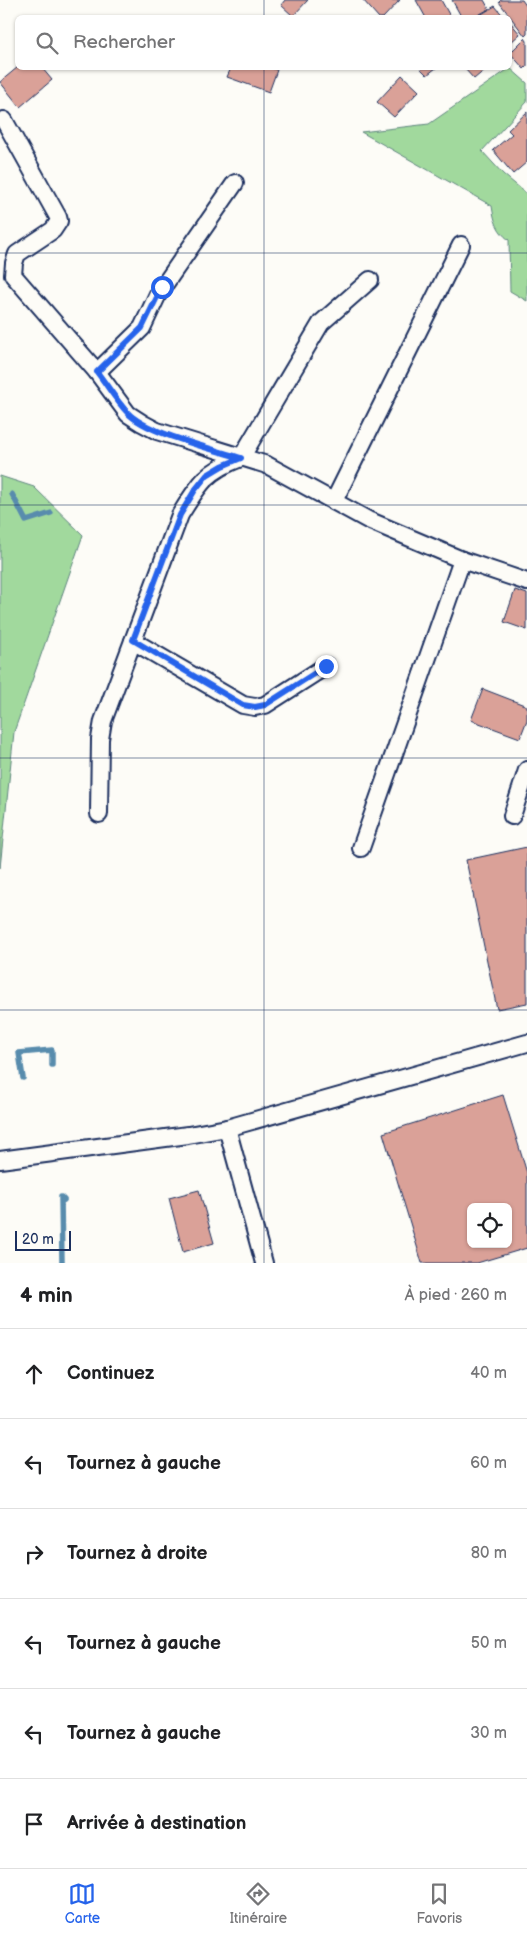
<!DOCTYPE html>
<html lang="fr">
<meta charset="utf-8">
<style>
body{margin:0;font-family:"Balsamiq Sans",sans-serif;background:#f6f6f6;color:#202124}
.controls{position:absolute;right:15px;bottom:15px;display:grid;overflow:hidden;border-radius:8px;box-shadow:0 1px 4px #0004}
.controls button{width:45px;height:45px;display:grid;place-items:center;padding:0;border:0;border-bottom:1px solid #e0e0e0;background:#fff;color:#202124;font:25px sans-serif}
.scale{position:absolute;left:15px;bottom:12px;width:56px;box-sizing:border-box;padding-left:5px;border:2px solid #1b2f5e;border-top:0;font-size:14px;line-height:18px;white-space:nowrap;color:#1b2f5e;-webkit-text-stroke:4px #fdfcf7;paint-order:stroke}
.stop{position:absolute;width:15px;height:15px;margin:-11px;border:4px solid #2563eb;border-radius:50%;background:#fff}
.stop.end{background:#2563eb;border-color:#fff;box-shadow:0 1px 5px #0008}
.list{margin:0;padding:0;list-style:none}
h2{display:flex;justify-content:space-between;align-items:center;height:65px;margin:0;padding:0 20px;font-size:21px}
h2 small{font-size:16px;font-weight:400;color:#757577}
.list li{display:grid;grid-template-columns:32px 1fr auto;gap:15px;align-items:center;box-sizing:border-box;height:90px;padding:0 20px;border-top:1px solid #e0e0e0}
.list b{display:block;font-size:19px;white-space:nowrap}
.list em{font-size:16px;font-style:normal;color:#757577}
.icon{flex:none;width:28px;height:28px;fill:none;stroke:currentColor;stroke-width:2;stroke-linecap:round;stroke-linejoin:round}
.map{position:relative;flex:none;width:527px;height:1263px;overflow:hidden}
.search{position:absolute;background:#fff;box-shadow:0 1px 4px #0004;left:15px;right:15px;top:15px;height:55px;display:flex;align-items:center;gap:12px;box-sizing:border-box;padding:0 18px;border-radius:8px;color:#757577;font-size:19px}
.sheet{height:605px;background:#fff}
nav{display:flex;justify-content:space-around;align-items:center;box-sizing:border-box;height:70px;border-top:1px solid #e0e0e0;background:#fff;font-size:14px;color:#757577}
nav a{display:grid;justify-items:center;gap:2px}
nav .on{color:#2563eb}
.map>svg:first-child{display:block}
.green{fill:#a1d99d;stroke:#5e847e}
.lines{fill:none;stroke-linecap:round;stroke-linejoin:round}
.stream{stroke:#588cad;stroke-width:5.5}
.building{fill:#daa198;stroke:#1b2f5e;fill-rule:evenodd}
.street-casing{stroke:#1b2f5e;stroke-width:20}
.street{stroke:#fdfcf7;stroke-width:16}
.route{stroke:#2563eb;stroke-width:6}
.grid{fill:none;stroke:#1b2f5e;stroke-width:1;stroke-opacity:0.55}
</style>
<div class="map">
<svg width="527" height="1263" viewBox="0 0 527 1263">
<rect width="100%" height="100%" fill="#fdfcf7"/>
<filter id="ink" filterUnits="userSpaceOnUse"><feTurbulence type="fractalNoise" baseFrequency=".02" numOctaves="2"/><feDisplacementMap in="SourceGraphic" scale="10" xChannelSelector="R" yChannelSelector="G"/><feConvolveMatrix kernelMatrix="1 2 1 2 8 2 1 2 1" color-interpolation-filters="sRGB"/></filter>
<g filter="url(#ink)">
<g class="green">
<path d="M 510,68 L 527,83 L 527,102 L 482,151 L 503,174 L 527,194 L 527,301 L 510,291 L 509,240 C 497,231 494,220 492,206 L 361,132 L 429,124 Z"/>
<path d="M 0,476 L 34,487 L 83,535 L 14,732 L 0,868 Z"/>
</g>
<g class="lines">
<g class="stream">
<path d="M 12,494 L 26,521 L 51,513"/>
<path d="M 23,1078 L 19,1053 L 52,1050 L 52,1065"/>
<path d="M 62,1263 L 61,1197 L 64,1200"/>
</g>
</g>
<g class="building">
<path d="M 285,0 L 308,0 L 293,16 L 281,5 Z"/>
<path d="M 363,0 L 400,0 L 383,18 L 379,18 Z"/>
<path d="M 416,0 L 441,0 L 451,18 L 426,18 Z"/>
<path d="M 452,0 L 484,0 L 489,9 L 473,18 L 462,18 Z"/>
<path d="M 501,0 L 522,0 L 527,7 L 527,34 L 525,36 L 499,2 Z"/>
<path d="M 495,6 L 505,18 L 475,18 Z"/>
<path d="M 510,22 L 520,34 L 510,43 Z"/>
<path d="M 525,38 L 527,41 L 527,66 L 524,69 L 510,53 Z"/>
<path d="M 18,67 L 42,68 L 52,80 L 20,107 L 0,82 Z"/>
<path d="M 231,68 L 271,68 L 277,70 L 269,92 L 227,77 Z"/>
<path d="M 420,68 L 436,68 L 427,75 Z"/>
<path d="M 464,68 L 487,68 L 474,79 Z"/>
<path d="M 402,75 L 419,91 L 394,117 L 377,102 Z"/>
<path d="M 527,112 L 527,162 L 513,174 L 493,150 L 512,134 L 508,130 Z"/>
<path d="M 515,590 L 527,594 L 527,630 L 504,622 Z"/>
<path d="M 483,689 L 527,706 L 527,720 L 520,738 L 471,720 Z"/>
<path d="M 527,847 L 527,1003 L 497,1009 L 466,860 Z"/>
<path d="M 503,1095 L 527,1173 L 527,1248 L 477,1263 L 422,1263 L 383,1133 ZM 471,1207 L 508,1207 L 508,1244 L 471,1244 Z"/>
<path d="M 199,1190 L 214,1243 L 183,1252 L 169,1198 Z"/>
</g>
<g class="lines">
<defs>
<g id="street">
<path d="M 4,120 L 58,217 L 59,221 L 53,230 L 17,254 L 14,263 L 13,275 L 97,372 L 128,414 L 142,423 L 157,431 L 267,465 L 368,520 L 462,560 L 527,582"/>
<path d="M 97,372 L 142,328 L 158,294 L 235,183"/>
<path d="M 334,501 L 461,245"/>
<path d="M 133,641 L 243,705 L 255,707 L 265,705 L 326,666"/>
<path d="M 99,814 L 100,739 L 103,721 L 180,515 C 199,484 206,471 241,458 L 321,323 L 370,280"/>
<path d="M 512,816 L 527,770"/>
<path d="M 361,848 L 462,560"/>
<path d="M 227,1128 L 264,1263"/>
<path d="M 0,1160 L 188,1135 L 227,1128 L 527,1043"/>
</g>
</defs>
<use href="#street" class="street-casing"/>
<use href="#street" class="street"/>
</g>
</g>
<g class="lines" filter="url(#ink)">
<path class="route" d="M 162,287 L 142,328 L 97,372 C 107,385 116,400 127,412 C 145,433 213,449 241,458 L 222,466 L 207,475 L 195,490 L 180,515 L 133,640 L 243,705 L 255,707 L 265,705 L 326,666"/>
</g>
<path class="grid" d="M 264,0 L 264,18M 264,68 L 264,1263M 0,253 L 527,253M 0,505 L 527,505M 0,758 L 527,758M 0,1010 L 527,1010"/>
</svg>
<div class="controls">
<button><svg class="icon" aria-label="locate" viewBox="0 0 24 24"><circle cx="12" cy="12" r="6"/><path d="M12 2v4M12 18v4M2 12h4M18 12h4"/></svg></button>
</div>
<div class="scale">20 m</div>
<div class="stop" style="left:162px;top:287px"></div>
<div class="stop end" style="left:326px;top:666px"></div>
<div class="search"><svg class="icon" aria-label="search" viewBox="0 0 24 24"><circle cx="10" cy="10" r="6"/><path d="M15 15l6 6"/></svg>Rechercher</div>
</div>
<section class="sheet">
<h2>4 min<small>À pied · 260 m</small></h2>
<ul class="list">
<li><svg class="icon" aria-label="ahead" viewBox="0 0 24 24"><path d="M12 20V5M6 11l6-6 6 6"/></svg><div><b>Continuez</b></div><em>40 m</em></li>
<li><svg class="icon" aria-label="left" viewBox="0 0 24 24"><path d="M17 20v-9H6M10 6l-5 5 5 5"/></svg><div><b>Tournez à gauche</b></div><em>60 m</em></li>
<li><svg class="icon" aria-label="right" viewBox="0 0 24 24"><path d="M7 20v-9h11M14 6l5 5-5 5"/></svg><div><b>Tournez à droite</b></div><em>80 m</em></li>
<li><svg class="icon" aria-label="left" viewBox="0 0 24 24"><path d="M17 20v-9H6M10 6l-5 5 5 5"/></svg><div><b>Tournez à gauche</b></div><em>50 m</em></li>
<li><svg class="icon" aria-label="left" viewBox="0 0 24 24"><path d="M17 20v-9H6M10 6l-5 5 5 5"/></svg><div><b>Tournez à gauche</b></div><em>30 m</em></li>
<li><svg class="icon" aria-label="arrive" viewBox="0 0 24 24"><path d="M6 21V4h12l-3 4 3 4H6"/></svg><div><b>Arrivée à destination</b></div></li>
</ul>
</section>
<nav>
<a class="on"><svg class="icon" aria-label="map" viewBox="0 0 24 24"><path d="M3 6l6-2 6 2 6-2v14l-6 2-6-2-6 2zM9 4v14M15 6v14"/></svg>Carte</a>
<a><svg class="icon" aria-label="directions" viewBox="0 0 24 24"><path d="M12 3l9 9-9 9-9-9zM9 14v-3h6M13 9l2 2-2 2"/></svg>Itinéraire</a>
<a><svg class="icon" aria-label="saved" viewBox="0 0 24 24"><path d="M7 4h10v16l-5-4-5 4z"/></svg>Favoris</a>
</nav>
